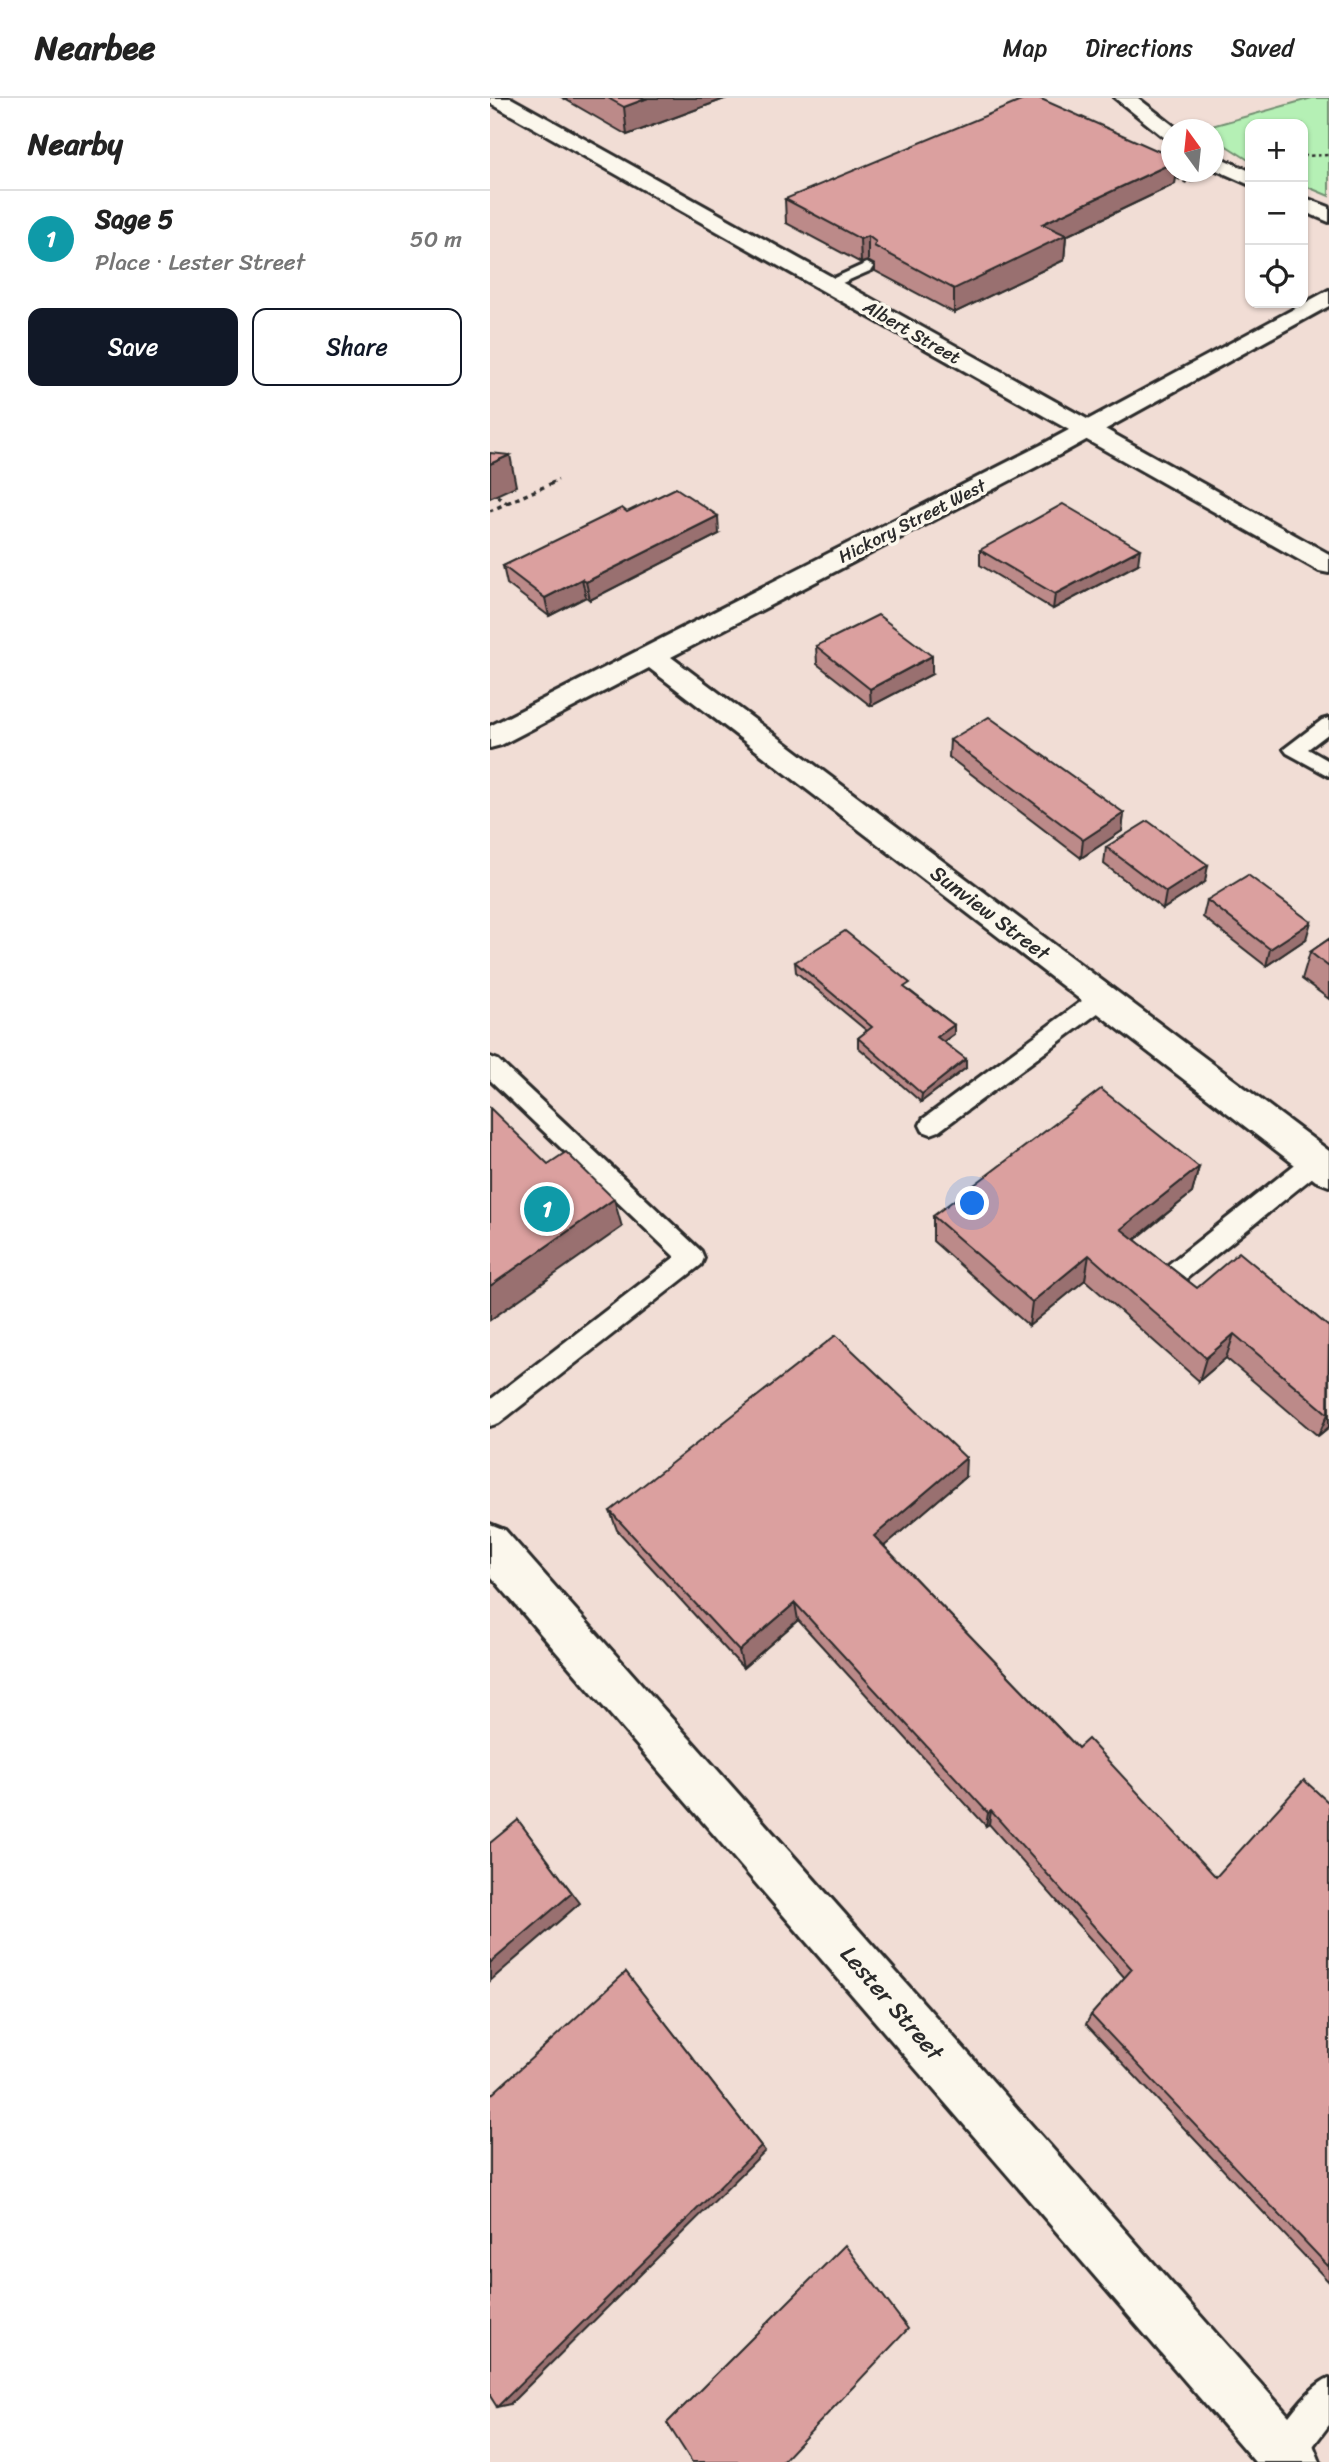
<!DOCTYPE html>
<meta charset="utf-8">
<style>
body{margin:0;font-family:Sriracha,sans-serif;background:#f6f6f6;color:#222}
.controls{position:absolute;right:21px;top:21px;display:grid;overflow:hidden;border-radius:14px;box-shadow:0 2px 5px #0004}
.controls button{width:63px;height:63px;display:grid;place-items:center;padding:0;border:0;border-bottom:2px solid #e0e0e0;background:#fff;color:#222;font:35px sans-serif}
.compass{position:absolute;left:671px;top:21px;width:63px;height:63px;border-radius:50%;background:#fff;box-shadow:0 2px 5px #0004;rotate:345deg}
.you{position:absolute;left:483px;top:1106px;width:24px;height:24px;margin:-18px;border:5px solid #fff;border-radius:50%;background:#1a73e8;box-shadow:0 0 0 10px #1a73e833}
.badge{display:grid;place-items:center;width:46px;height:46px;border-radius:50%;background:#111827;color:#fff;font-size:23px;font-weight:700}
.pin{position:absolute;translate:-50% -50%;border:4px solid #fff;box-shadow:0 2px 7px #0006}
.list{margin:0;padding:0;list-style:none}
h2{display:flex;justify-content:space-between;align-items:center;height:91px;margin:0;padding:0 28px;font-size:30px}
h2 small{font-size:23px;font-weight:400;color:#767676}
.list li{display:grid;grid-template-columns:46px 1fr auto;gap:21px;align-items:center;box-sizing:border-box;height:98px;padding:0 28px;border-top:2px solid #e0e0e0}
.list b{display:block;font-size:26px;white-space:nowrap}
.list p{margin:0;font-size:23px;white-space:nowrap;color:#767676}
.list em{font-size:23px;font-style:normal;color:#767676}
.actions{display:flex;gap:14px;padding:21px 28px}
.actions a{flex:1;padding:16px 0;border:2px solid #111827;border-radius:14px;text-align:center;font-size:24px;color:#111827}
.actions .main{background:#111827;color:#fff}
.icon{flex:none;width:38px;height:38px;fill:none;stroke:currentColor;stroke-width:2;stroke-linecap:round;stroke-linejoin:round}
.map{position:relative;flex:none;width:839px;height:2364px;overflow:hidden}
header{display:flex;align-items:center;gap:42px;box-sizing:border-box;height:98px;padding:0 35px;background:#fff;border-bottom:2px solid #e0e0e0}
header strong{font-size:33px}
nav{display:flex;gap:38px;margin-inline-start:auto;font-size:24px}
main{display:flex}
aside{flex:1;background:#fff}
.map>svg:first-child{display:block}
.green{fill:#b5f0b5;stroke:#708e70;stroke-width:2}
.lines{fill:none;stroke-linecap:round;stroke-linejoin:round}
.lane-casing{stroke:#2b2b2b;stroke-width:6}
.street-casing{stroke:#2b2b2b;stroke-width:6}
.secondary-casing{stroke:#2b2b2b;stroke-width:6}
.path-far1{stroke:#2b2b2b;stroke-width:2.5;stroke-dasharray:3.5 3.5;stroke-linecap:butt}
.path{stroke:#2b2b2b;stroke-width:3.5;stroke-dasharray:4.5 4.5;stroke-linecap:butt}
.lane{fill:#fbf7ec;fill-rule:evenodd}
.street{fill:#fbf7ec;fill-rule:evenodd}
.secondary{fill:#fbf7ec;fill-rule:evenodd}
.wall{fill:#bc8a89;stroke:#2b2b2b;stroke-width:2}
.shaded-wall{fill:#99706f;stroke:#2b2b2b;stroke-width:2}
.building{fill:#dba09f;stroke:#2b2b2b;stroke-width:2}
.labels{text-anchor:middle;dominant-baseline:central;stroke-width:7;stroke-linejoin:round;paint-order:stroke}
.far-street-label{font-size:18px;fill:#2b2b2b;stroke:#fbf7ec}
.street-label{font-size:21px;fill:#2b2b2b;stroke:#fbf7ec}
.near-street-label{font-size:24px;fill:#2b2b2b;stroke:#fbf7ec}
</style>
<header>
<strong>Nearbee</strong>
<nav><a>Map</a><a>Directions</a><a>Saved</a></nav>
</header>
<main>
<aside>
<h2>Nearby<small></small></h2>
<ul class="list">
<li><span class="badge" style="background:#0f9aa8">1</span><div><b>Sage 5</b><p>Place · Lester Street</p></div><em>50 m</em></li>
</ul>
<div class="actions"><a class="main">Save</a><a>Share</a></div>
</aside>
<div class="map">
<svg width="839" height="2364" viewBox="0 0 839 2364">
<rect width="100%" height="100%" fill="#f1ddd5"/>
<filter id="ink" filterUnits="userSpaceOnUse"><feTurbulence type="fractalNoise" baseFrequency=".0143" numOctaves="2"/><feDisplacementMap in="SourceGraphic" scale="14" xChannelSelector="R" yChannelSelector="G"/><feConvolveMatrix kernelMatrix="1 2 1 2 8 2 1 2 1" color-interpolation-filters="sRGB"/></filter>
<g filter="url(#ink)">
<path class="green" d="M 822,0 L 839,0 L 839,98 L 813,87 L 813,26 L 760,26 L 760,63 L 724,40 L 724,32 L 711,31 Z"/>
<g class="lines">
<defs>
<g id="lane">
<path d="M 377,165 L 384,169 L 382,172 L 343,189 L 333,189 L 331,186 Z"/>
<path d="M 839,620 L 839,635 L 818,651 L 839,663 L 839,678 L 797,655 L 794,651 L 832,622 Z"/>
<path d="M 612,892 L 620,894 L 623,900 L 620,906 L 449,1033 L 441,1036 L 433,1033 L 430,1027 L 433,1021 L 604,894 Z"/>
<path d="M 0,959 L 8,962 L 211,1153 L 214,1160 L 211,1167 L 9,1325 L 0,1328 L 0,1302 L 185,1159 L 0,982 Z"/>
<path d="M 826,1054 L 834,1056 L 838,1063 L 834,1070 L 692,1184 L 683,1187 L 674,1184 L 671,1177 L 674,1170 L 818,1056 Z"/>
<path d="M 839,2280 L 839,2327 L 811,2364 L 781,2364 L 777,2355 C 786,2333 817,2289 839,2280 Z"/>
</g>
<g id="street">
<path d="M 625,0 L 648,0 L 689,32 L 682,32 L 682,42 L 675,40 Z"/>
<path d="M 724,57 L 760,73 L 760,87 L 724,71 Z"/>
<path d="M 813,99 L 839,109 L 839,124 L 813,113 Z"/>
<path d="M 839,192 L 839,208 L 569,357 L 181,559 L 839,1053 L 839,1088 L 826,1083 L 159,570 L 11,647 L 0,650 L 0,628 L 551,347 Z"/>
<path d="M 0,1426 L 15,1432 L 822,2344 L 830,2364 L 765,2364 L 0,1477 Z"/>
</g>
<path id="secondary" d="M 0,0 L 21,0 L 839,456 L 839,475 L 829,473 L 0,5 Z"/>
</defs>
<use href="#lane" class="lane-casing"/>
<use href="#street" class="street-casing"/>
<use href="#secondary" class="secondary-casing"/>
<g class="path-far1">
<path d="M 813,58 L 839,57"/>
<path d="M 681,77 L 697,85 L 705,82 L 687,74"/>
<path d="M 61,385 L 68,382"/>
</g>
<g class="path">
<path d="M 0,393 L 17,405 L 0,413"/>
<path d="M 17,405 L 65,384"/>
</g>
<use href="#lane" class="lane"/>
<use href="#street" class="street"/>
<use href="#secondary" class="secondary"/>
</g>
<g class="wall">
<path d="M 73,0 L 237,0 L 137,37 Z"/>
<path d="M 685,86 L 576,138 L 574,162 L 464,215 L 385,173 L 385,167 L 378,163 L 371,165 L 296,125 L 295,101 Z"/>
<path d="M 137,414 L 229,436 L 100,502 L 96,499 L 59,518 L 17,486 L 13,468 Z"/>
<path d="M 490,452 L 648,466 L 563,511 L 490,467 Z"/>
<path d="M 326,548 L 442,576 L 381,608 L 327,566 Z"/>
<path d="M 460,642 L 634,715 L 632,733 L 591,760 L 459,659 Z"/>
<path d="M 616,749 L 715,784 L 673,811 L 614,766 Z"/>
<path d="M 717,802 L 816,841 L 776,868 L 713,819 Z"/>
<path d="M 839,841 L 839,901 L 812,881 L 820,854 Z"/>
<path d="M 305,864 L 420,893 L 464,927 L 464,936 L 453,944 L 476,970 L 431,1004 L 368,949 L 368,940 L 377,933 L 306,874 Z"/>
<path d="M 709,1069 L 702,1095 L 645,1142 L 707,1190 L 839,1229 L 839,1329 L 828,1338 L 736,1260 L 709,1283 L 595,1182 L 539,1228 L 443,1143 L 443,1118 Z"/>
<path d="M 475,1379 L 394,1448 L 588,1650 L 726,1779 L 839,1705 L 839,2184 L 596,1926 L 601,1917 L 635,1880 L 499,1726 L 496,1728 L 308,1522 L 253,1570 L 127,1432 L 120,1413 Z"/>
</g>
<g class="shaded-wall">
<path d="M 158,0 L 237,0 L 137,37 L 134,9 Z"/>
<path d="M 682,65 L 682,74 L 687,74 L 685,86 L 576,138 L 574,162 L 464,215 L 464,191 L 552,126 Z"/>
<path d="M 378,138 L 378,163 L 371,165 L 370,141 Z"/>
<path d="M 20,357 L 26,388 L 0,400 L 0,366 Z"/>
<path d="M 228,418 L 229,436 L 100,502 L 96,484 Z"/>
<path d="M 650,451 L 648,466 L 563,511 L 565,496 Z"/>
<path d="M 92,481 L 96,499 L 59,518 L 55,500 Z"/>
<path d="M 442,558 L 442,576 L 381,608 L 380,591 Z"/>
<path d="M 634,715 L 632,733 L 591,760 L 593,742 Z"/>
<path d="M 718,767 L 715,784 L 673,811 L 676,794 Z"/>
<path d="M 821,824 L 816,841 L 776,868 L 780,851 Z"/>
<path d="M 464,927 L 464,936 L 447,948 L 447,939 Z"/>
<path d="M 476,961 L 476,970 L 431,1004 L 432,996 Z"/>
<path d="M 709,1069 L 702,1095 L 626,1156 L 631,1131 Z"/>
<path d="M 124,1101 L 132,1129 L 0,1222 L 0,1188 Z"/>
<path d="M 599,1157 L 595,1182 L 539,1228 L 542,1204 Z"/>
<path d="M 744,1236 L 736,1260 L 709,1283 L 716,1260 Z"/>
<path d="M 839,1315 L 839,1329 L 828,1338 L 838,1316 Z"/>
<path d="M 476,1360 L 475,1379 L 385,1456 L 384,1438 Z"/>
<path d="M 305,1505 L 308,1522 L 253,1570 L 249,1553 Z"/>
<path d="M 501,1713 L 499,1726 L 496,1728 L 498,1715 Z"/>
<path d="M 28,1722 L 90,1805 L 0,1883 L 0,1865 Z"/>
<path d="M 136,1874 L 275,2053 L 20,2306 L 7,2309 Z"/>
</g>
<g class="building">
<path d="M 118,0 L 158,0 L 134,9 Z"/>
<path d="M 538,0 L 549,0 L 682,59 L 682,65 L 552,126 L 576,137 L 464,191 L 384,148 L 386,144 L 378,138 L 370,141 L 295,101 Z"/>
<path d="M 0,355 L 20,357 L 0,366 Z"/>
<path d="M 186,390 L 228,418 L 96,484 L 92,481 L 55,500 L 13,468 L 132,410 L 137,414 Z"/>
<path d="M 573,406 L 650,451 L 565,496 L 490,452 Z"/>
<path d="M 388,517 L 442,558 L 380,591 L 326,548 Z"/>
<path d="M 499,619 L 634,715 L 593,742 L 460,642 Z"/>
<path d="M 658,723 L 718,767 L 676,794 L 616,749 Z"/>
<path d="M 758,777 L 821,824 L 780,851 L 717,802 Z"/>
<path d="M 355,833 L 420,885 L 414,889 L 464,927 L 447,939 L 476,961 L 432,996 L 368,940 L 382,929 L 305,864 Z"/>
<path d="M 839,841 L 839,869 L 820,854 Z"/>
<path d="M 611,991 L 709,1069 L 631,1131 L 707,1190 L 749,1154 L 839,1229 L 838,1316 L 744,1236 L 716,1260 L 599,1157 L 542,1204 L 443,1118 Z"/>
<path d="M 0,1010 L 58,1066 L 76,1054 L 124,1101 L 0,1188 Z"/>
<path d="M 346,1237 L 476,1360 L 384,1438 L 588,1650 L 598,1641 L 726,1779 L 814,1682 L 839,1705 L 839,2169 L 601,1917 L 642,1871 L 501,1713 L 498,1715 L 305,1505 L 249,1553 L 120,1413 Z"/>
<path d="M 28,1722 L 82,1795 L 0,1865 L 0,1745 Z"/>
<path d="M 136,1874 L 271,2048 L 7,2309 L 0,2298 L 0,1998 Z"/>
<path d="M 355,2147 L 418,2231 L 292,2364 L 202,2364 L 177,2325 Z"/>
</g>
</g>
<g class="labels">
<g class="far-street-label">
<text transform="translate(422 234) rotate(30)">Albert Street</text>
<text transform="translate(422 423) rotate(-27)">Hickory Street West</text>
</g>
<g class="street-label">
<text transform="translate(500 815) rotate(37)">Sunview Street</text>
</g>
<g class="near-street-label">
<text transform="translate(402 1905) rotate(49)">Lester Street</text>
</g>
</g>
</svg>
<div class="controls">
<button>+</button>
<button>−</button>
<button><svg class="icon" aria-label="locate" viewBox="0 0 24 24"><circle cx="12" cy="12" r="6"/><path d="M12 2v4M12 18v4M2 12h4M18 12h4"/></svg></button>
</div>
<svg class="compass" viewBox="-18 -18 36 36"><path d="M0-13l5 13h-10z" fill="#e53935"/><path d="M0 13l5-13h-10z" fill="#767676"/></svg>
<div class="you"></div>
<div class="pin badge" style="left:57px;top:1111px;background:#0f9aa8">1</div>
</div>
</main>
